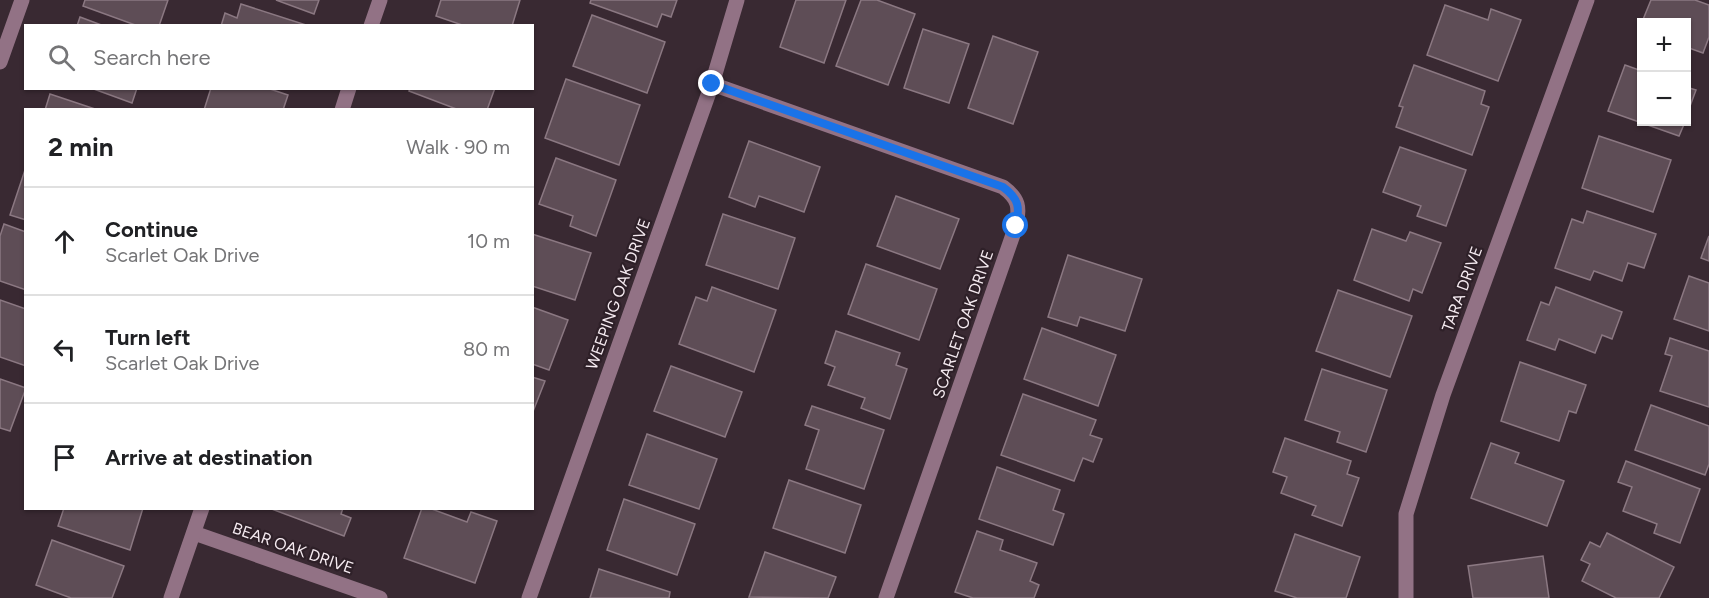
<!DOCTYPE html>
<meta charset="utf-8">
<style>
body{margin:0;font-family:Figtree,sans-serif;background:#f6f6f6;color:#202124}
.controls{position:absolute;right:18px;top:18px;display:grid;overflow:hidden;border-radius:0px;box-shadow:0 2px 4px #0004}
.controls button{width:54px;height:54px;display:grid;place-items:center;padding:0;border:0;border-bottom:2px solid #e0e0e0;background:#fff;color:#202124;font:30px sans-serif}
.stop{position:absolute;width:18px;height:18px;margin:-14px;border:4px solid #1a73e8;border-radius:50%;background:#fff}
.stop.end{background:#1a73e8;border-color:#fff;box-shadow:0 2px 6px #0008}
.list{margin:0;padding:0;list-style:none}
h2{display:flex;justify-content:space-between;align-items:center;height:78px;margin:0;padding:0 24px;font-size:26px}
h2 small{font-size:20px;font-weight:400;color:#757577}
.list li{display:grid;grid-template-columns:39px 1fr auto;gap:18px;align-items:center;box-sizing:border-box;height:108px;padding:0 24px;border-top:2px solid #e0e0e0}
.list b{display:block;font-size:22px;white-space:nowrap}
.list p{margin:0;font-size:20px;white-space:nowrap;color:#757577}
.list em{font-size:20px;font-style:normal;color:#757577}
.icon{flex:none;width:33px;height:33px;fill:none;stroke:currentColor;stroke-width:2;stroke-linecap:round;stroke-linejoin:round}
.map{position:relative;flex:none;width:1709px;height:598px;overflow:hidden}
.search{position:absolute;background:#fff;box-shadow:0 2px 4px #0004;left:24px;top:24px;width:510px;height:66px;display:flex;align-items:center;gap:15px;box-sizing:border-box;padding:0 21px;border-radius:0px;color:#757577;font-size:22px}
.panel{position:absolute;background:#fff;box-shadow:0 2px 4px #0004;left:24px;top:108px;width:510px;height:402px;border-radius:0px}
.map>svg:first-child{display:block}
.building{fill:#5e4d56;stroke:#8b7882;stroke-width:1.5}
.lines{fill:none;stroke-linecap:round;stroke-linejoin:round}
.minor{stroke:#927285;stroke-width:15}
.route{stroke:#1a73e8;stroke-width:8}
.labels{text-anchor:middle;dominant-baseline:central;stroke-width:4.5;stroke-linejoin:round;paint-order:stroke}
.street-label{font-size:16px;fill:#f6ebf1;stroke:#2e2028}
</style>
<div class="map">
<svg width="1709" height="598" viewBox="0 0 1709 598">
<rect width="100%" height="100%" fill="#392932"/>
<g class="building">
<path d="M 85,0 L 168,0 L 159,26 L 138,26 L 83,6 Z"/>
<path d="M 276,0 L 319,0 L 314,14 Z"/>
<path d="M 441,0 L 520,0 L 512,26 L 465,26 L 436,16 Z"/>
<path d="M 591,0 L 677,0 L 671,17 L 662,14 L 657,27 L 590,3 Z"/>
<path d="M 796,0 L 846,0 L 824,63 L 780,47 Z"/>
<path d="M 861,0 L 877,0 L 915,14 L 888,85 L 836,66 Z"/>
<path d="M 1651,0 L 1695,0 L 1709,5 L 1709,37 L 1703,53 L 1686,47 L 1686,22 L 1642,22 Z"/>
<path d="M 241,4 L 309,26 L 221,26 L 225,13 L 237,18 Z"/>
<path d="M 1445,5 L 1488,20 L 1491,9 L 1521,20 L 1498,81 L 1427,55 Z"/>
<path d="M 592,15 L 665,42 L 647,93 L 573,66 Z"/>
<path d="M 80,17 L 104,26 L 77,26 Z"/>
<path d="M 923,29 L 969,44 L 949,103 L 904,88 Z"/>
<path d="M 993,36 L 1038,52 L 1013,124 L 968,108 Z"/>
<path d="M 1414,65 L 1485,91 L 1481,104 L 1489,107 L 1472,155 L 1396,127 L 1403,107 L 1399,106 Z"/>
<path d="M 1625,65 L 1642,71 L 1642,122 L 1685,122 L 1679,136 L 1608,111 Z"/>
<path d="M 566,79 L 640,105 L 619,165 L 545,138 Z"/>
<path d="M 1686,87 L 1696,90 L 1686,117 Z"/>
<path d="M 91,88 L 137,88 L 132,103 Z"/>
<path d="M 211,88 L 267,88 L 288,95 L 283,110 L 204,110 Z"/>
<path d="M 410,88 L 495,88 L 487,110 L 459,110 L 409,91 Z"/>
<path d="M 50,94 L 98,110 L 45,110 Z"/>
<path d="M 1599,136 L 1671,160 L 1653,212 L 1582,188 Z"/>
<path d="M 749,141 L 820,167 L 804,212 L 759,196 L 755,207 L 729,197 Z"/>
<path d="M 1400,147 L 1466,170 L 1446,226 L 1417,216 L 1421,206 L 1383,192 Z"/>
<path d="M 556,158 L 616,180 L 596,236 L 570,226 L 573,216 L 539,204 Z"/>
<path d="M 26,167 L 26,220 L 10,215 Z"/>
<path d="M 896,196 L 959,219 L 940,269 L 877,246 Z"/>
<path d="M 1587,211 L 1656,234 L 1644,268 L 1628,263 L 1622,281 L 1594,271 L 1590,280 L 1555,268 L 1572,219 L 1583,223 Z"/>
<path d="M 723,214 L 795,238 L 778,289 L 706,265 Z"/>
<path d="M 4,224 L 26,232 L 26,290 L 0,281 L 0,236 Z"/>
<path d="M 1372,229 L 1406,241 L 1410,232 L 1441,243 L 1422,293 L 1413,289 L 1409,301 L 1354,280 Z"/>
<path d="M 532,234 L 591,253 L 575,300 L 532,286 Z"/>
<path d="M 1709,236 L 1709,261 L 1701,258 Z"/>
<path d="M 1068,255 L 1142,279 L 1125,331 L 1080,317 L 1077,326 L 1048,317 Z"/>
<path d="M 866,264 L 937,289 L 919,340 L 848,314 Z"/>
<path d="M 1689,276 L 1709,283 L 1709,331 L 1674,319 Z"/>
<path d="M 712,287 L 776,310 L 754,372 L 679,344 L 696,297 L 707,301 Z"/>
<path d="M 1556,287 L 1622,312 L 1612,339 L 1602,335 L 1595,353 L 1559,339 L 1555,350 L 1527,340 L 1541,302 L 1549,305 Z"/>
<path d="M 1338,290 L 1412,316 L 1390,377 L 1316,351 Z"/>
<path d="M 0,300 L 26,309 L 26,366 L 0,357 Z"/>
<path d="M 532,307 L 568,320 L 549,370 L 532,364 Z"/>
<path d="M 1042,328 L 1116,355 L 1098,406 L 1024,379 Z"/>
<path d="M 836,331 L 900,353 L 896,365 L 907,369 L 890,419 L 861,408 L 865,398 L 828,385 L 835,367 L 825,363 Z"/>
<path d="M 1670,338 L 1709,351 L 1709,407 L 1660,391 L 1672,356 L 1665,354 Z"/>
<path d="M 1520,362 L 1586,385 L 1576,413 L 1569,411 L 1559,441 L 1501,421 Z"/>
<path d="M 671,366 L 742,392 L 725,437 L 654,411 Z"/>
<path d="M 1322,369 L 1387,390 L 1366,452 L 1337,442 L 1340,432 L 1305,420 Z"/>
<path d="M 532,377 L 545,381 L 532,414 Z"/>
<path d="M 0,379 L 26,388 L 10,431 L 0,428 Z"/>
<path d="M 1023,394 L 1096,420 L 1090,435 L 1102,439 L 1093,462 L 1083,458 L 1074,481 L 1001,455 Z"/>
<path d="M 1651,405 L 1709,426 L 1709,464 L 1705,475 L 1635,450 Z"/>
<path d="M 812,406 L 884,430 L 864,489 L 806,469 L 819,430 L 805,425 Z"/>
<path d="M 647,434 L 717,459 L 699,509 L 629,485 Z"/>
<path d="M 1285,438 L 1351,461 L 1347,474 L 1359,478 L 1342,526 L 1312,515 L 1316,506 L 1281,493 L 1287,477 L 1273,472 Z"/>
<path d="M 1491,443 L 1519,453 L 1515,463 L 1564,481 L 1547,526 L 1471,498 Z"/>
<path d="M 1626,461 L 1700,489 L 1680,543 L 1654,533 L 1657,524 L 1623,511 L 1632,487 L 1618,482 Z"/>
<path d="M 997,467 L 1060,490 L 1053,510 L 1064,514 L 1053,545 L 979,519 Z"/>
<path d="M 789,480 L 861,505 L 845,553 L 773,528 Z"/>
<path d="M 624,499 L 695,524 L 677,575 L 607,550 Z"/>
<path d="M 64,508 L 143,508 L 130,550 L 58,526 Z"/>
<path d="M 269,508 L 343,508 L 341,514 L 351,518 L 344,536 Z"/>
<path d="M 422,508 L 429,508 L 467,522 L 471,512 L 497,521 L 475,583 L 404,558 Z"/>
<path d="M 977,531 L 1003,540 L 1000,550 L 1037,563 L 1030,581 L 1039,585 L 1034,598 L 973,598 L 955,592 Z"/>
<path d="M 1607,533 L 1674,567 L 1659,598 L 1616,598 L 1582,581 L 1590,564 L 1581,560 L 1590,542 L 1600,547 Z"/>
<path d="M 1295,534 L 1360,557 L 1346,598 L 1297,598 L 1275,591 Z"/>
<path d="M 52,540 L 124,566 L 112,598 L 71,598 L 36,585 Z"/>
<path d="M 765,552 L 836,577 L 828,598 L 749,597 Z"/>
<path d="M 1543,556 L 1549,598 L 1473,598 L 1468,566 Z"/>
<path d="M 599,569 L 670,592 L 669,598 L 590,598 Z"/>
</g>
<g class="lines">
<g class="minor">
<path d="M 371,26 L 380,0"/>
<path d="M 0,62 L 22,0"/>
<path d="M 712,84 L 1003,187 C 1019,199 1020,207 1016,226 L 886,598"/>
<path d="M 342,110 L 349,88"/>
<path d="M 194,533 L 380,598"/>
<path d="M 171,598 L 202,508"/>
<path d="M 529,598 L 712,84 L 737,0"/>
<path d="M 1406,598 L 1406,514 L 1443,395 L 1587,0"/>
</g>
</g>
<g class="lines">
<path class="route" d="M 712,84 L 1003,187 C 1019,199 1020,207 1016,226"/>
</g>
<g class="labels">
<g class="street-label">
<text transform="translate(1462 289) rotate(-70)">TARA DRIVE</text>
<text transform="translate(618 294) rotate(-70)">WEEPING OAK DRIVE</text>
<text transform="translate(963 324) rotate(-71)">SCARLET OAK DRIVE</text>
<text transform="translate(293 548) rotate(19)">BEAR OAK DRIVE</text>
</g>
</g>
</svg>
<div class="controls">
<button>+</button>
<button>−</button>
</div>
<div class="stop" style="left:1016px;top:226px"></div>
<div class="stop end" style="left:712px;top:84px"></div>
<div class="search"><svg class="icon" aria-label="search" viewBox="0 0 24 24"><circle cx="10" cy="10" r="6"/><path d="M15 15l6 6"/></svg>Search here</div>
<section class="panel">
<h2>2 min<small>Walk · 90 m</small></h2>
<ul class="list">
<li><svg class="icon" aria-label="ahead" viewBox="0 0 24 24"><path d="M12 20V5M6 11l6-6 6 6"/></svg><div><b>Continue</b><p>Scarlet Oak Drive</p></div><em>10 m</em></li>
<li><svg class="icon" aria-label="left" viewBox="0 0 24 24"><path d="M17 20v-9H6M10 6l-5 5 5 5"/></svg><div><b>Turn left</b><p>Scarlet Oak Drive</p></div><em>80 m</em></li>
<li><svg class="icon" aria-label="arrive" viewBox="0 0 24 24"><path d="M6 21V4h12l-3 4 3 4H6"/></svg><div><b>Arrive at destination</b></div></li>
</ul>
</section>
</div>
